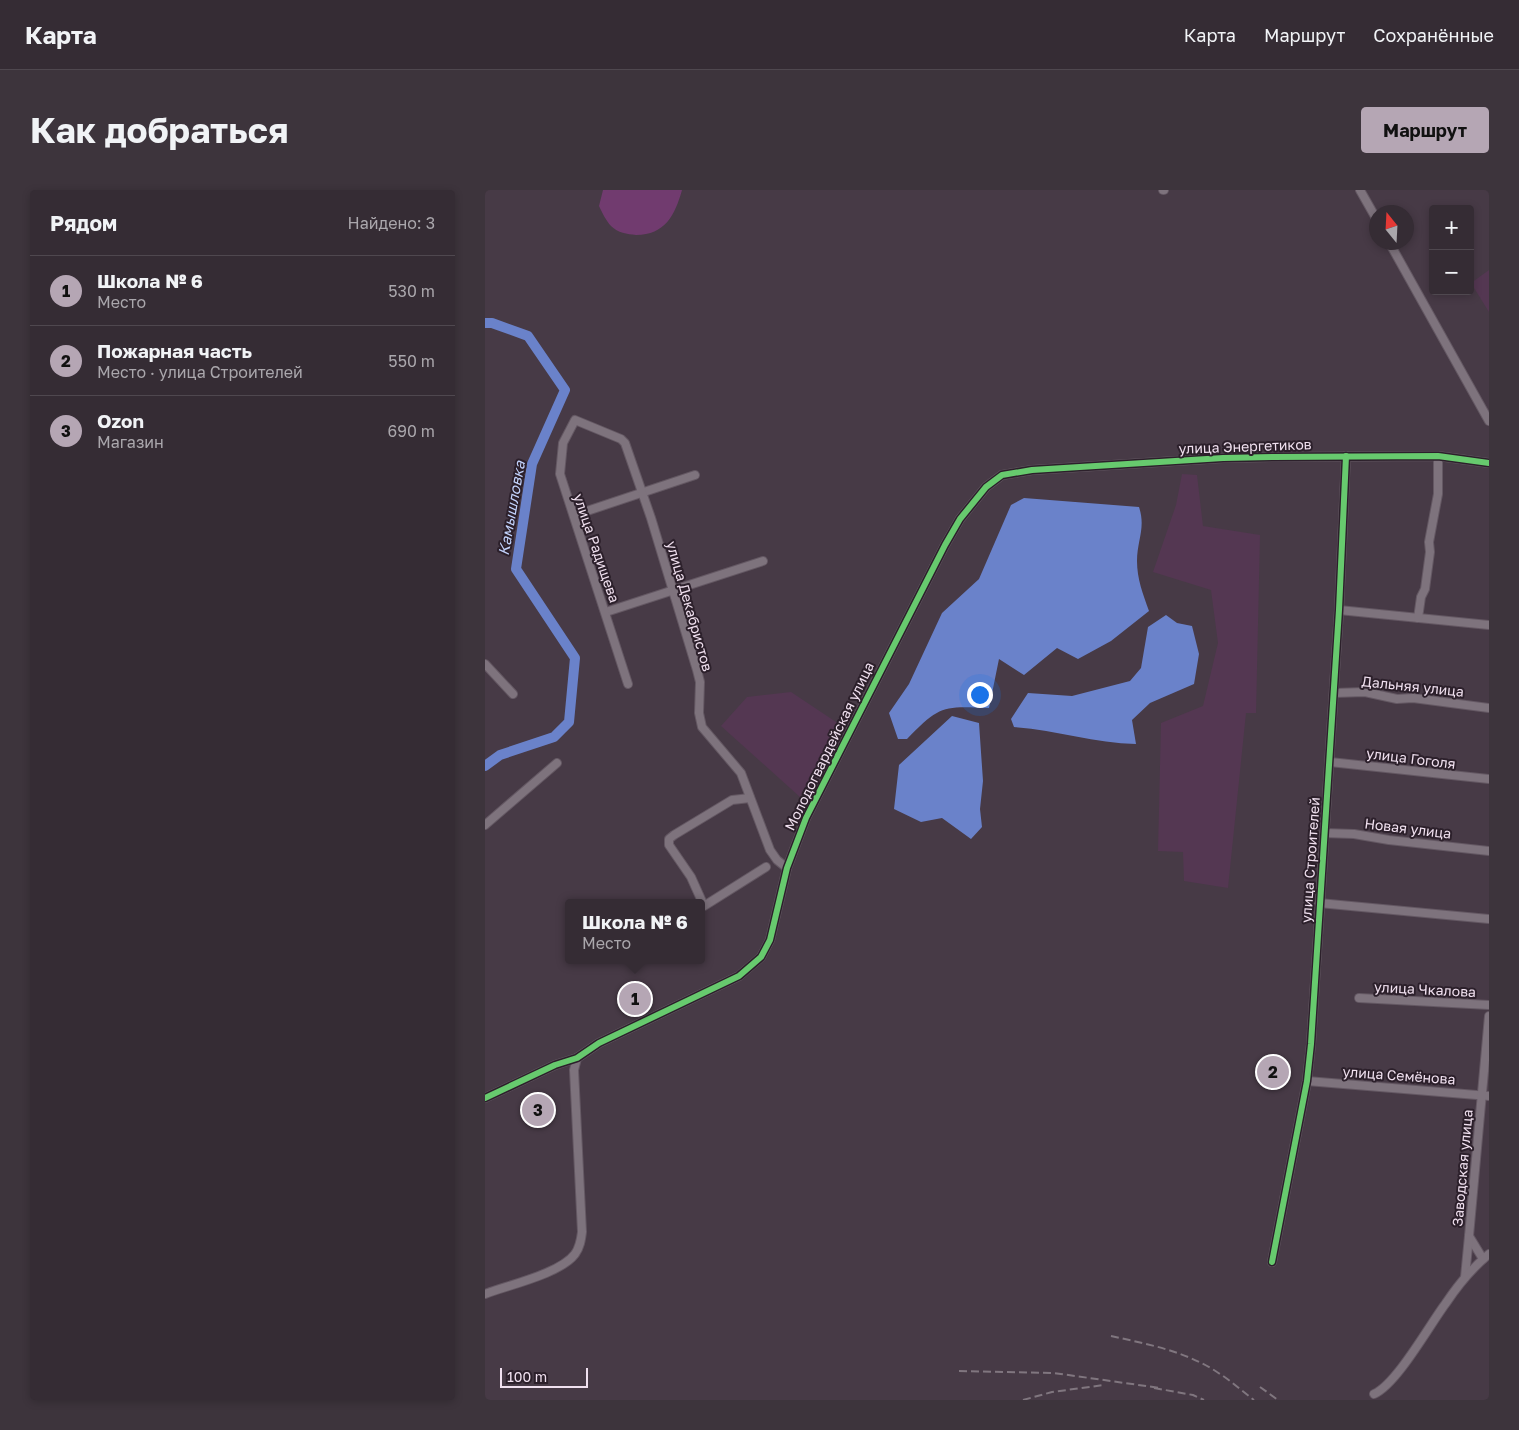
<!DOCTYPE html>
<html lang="ru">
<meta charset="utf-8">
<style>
body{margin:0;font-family:"Golos Text",sans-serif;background:#3d343c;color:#f1f3f6}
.controls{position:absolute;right:15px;top:15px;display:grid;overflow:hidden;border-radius:5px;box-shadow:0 2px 8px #0003}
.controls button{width:45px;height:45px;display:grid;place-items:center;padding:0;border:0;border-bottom:1px solid #4f484f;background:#352c34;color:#f1f3f6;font:25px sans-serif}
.compass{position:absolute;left:884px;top:15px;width:45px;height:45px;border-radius:50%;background:#352c34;box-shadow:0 2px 8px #0003;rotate:342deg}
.scale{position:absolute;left:15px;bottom:12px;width:88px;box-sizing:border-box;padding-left:5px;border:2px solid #f0e0ef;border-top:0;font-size:14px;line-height:18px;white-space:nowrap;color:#f0e0ef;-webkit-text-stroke:4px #2c202b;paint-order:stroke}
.you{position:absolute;left:494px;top:504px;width:18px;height:18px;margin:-12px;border:4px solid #fff;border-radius:50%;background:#1a73e8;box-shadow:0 0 0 8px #1a73e833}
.badge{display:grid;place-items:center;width:32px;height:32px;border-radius:50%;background:#b5a6b4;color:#111;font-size:16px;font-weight:700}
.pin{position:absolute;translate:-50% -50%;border:2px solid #fff;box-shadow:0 1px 5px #0006}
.popup{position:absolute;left:80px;top:709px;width:140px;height:65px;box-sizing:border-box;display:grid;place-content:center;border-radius:5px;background:#352c34;filter:drop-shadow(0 1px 4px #0005);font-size:16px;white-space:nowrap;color:#aaa7ac}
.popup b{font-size:19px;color:#f1f3f6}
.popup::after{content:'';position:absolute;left:50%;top:100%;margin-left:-10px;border:10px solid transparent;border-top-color:#352c34}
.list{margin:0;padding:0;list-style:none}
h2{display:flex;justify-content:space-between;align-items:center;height:65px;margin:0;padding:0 20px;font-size:21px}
h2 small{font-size:16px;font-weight:400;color:#aaa7ac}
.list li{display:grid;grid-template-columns:32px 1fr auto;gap:15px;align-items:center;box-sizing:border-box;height:70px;padding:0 20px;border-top:1px solid #4f484f}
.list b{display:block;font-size:19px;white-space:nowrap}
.list p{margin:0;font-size:16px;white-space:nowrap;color:#aaa7ac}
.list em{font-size:16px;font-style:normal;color:#aaa7ac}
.map{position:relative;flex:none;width:1004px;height:1210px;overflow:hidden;border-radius:5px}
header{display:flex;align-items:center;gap:30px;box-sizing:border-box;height:70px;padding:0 25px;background:#352c34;border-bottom:1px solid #4f484f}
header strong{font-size:24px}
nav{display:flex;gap:28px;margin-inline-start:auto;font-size:18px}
.intro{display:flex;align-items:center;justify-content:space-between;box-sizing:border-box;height:120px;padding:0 30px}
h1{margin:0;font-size:35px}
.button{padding:12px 22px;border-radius:5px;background:#b5a6b4;color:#111;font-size:18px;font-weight:700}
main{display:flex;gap:30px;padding:0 30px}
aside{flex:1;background:#352c34;border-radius:5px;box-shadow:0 2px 8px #0003}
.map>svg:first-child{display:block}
.built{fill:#543752}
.green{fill:#713b6f}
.water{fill:#6a82ca}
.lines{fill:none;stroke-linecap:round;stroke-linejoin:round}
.river{stroke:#6a82ca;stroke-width:10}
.minor-casing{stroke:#645863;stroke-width:10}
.minor{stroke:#7e737d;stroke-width:8}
.rail{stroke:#80767f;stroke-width:2;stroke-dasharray:8 4;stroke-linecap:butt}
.cycleway-casing{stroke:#2c202b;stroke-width:9}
.cycleway{stroke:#67ca6e;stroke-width:6}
.labels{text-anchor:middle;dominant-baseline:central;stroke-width:4;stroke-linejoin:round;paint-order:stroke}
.street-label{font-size:14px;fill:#f0e0ef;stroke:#2c202b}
.water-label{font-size:15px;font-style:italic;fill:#c2d2fb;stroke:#2c202b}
</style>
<header>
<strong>Карта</strong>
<nav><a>Карта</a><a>Маршрут</a><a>Сохранённые</a></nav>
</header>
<div class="intro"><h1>Как добраться</h1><a class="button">Маршрут</a></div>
<main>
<aside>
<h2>Рядом<small>Найдено: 3</small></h2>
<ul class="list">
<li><span class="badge">1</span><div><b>Школа № 6</b><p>Место</p></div><em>530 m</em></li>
<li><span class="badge">2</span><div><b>Пожарная часть</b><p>Место · улица Строителей</p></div><em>550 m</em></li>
<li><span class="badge">3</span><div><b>Ozon</b><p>Магазин</p></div><em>690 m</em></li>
</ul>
</aside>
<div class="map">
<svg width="1004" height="1210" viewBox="0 0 1004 1210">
<rect width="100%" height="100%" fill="#473a46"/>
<g class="built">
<path d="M 1004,80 L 1004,122 L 986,93 Z"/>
<path d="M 697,284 L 712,285 L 718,336 L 775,345 L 771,523 L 761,523 L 743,698 L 699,691 L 698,662 L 673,661 L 676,533 L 718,516 L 733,453 L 726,400 L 668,382 L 691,315 Z"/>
<path d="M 306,502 L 354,534 L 315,607 L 236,536 L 262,507 Z"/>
</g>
<path class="green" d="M 118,0 L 197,0 C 190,25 180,45 151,45 C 142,44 133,43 126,36 C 121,31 117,22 114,16 Z"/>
<g class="water">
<path d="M 539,308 L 654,317 C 661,338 652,350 652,371 C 652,389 658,404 664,421 L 626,451 L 593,469 L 572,458 L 539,485 L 514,469 L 504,518 C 458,516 455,515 422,549 L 413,549 L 404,523 L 424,494 L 457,423 L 494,389 L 526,315 Z"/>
<path d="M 681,425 L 692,433 L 707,436 L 714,464 L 709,494 L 665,513 L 647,530 L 651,554 C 610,553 570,540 529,537 L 526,529 L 543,503 L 587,506 L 645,491 L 656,478 L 663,437 Z"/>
<path d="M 467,526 L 494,533 L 498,591 L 495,619 L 497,637 L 486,649 L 457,628 L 436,632 L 409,619 L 414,575 Z"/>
</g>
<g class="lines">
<path class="river" d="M 0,133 L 7,133 L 43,146 L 80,200 L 47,274 L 31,379 L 90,468 L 84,532 L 69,547 L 15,565 L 0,576"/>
<defs>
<g id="minor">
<path d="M 678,0 L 679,0"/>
<path d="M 875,0 L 892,30"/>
<path d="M 904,52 L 1004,231"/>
<path d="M 90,325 L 210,285"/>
<path d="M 854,420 L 1004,435"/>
<path d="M 121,422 L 278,371"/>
<path d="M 933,428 L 936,407 L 940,399 L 945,362 L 944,352 L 953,304 L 953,266"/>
<path d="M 0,474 L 28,504"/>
<path d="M 143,494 L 75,284 L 78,253 L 90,230 L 136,249 L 140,253 L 166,328 L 212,480 L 215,492 L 214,523 L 217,537 L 256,583 L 285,660 L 292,670 L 302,678"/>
<path d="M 849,503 L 880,502 L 912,509 L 928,508 L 1004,518"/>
<path d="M 845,572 L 1004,589"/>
<path d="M 265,608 L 247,610 L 189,645 L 184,649 L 184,655 L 206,687 L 219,716 L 281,677"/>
<path d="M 0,635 L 72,573"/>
<path d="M 839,643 L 869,644 L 904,650 L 1004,661"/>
<path d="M 834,713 L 1004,729"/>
<path d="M 874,808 L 1004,815"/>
<path d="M 822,891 L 1004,906"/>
<path d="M 0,908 L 70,875 L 92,868 L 114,853 L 254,786 L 276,767 L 285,750 L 302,678 L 321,628 L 460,355 L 475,329 L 501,297 L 517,285 L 547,280 L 738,268 L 788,267 L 953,266 L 1004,273"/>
<path d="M 998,1069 L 984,1046 L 1004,826"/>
<path d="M 787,1072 L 822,891 L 826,854 L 854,420 L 861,266"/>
<path d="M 980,1087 L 984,1046"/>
<path d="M 0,1104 C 23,1095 75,1084 90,1064 C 95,1057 96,1050 97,1042 L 89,880 L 92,868"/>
<path d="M 889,1204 C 912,1194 945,1134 961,1113 C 973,1095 987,1078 1004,1064"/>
</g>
</defs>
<use href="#minor" class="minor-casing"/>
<use href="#minor" class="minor"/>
<g class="rail">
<path d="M 626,1146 C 662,1154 700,1161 732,1182 C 745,1190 757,1201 769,1210"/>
<path d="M 474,1181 L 569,1183 L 675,1198"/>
<path d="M 775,1197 L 793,1210"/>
<path d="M 669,1198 L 708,1205 L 719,1210"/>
<path d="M 538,1210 L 567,1202 L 619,1195"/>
</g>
<defs>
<g id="cycleway">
<path d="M 0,908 L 70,875 L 92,868 L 114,853 L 254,786 L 276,767 L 285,750 L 302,678 L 321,628 L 460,355 L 475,329 L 501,297 L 517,285 L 547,280 L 738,268 L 788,267 L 953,266 L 1004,273"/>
<path d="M 787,1072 L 822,891 L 826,854 L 854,420 L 861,266"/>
</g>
</defs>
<use href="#cycleway" class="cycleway-casing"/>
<use href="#cycleway" class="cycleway"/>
</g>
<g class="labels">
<g class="street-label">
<text transform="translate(760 256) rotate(-2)">улица Энергетиков</text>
<text transform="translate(112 358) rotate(71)">улица Радищева</text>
<text transform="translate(205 416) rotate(74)">улица Декабристов</text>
<text transform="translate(928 496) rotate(6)">Дальняя улица</text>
<text transform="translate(344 556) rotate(-64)">Молодогвардейская улица</text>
<text transform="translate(926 568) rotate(7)">улица Гоголя</text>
<text transform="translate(923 638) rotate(7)">Новая улица</text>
<text transform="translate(825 670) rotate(-86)">улица Строителей</text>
<text transform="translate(940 799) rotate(3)">улица Чкалова</text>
<text transform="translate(914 885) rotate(4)">улица Семёнова</text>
<text transform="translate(977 978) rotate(-85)">Заводская улица</text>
</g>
<g class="water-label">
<text transform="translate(26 318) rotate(-80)">Камышловка</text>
</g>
</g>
</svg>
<div class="controls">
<button>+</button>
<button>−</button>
</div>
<svg class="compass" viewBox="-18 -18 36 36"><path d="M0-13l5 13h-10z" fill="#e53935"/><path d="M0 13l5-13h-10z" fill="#aaa7ac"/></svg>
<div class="scale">100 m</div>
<div class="you"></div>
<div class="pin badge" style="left:150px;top:809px">1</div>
<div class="popup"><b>Школа № 6</b>Место</div>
<div class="pin badge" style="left:788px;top:882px">2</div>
<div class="pin badge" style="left:53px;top:920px">3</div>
</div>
</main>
